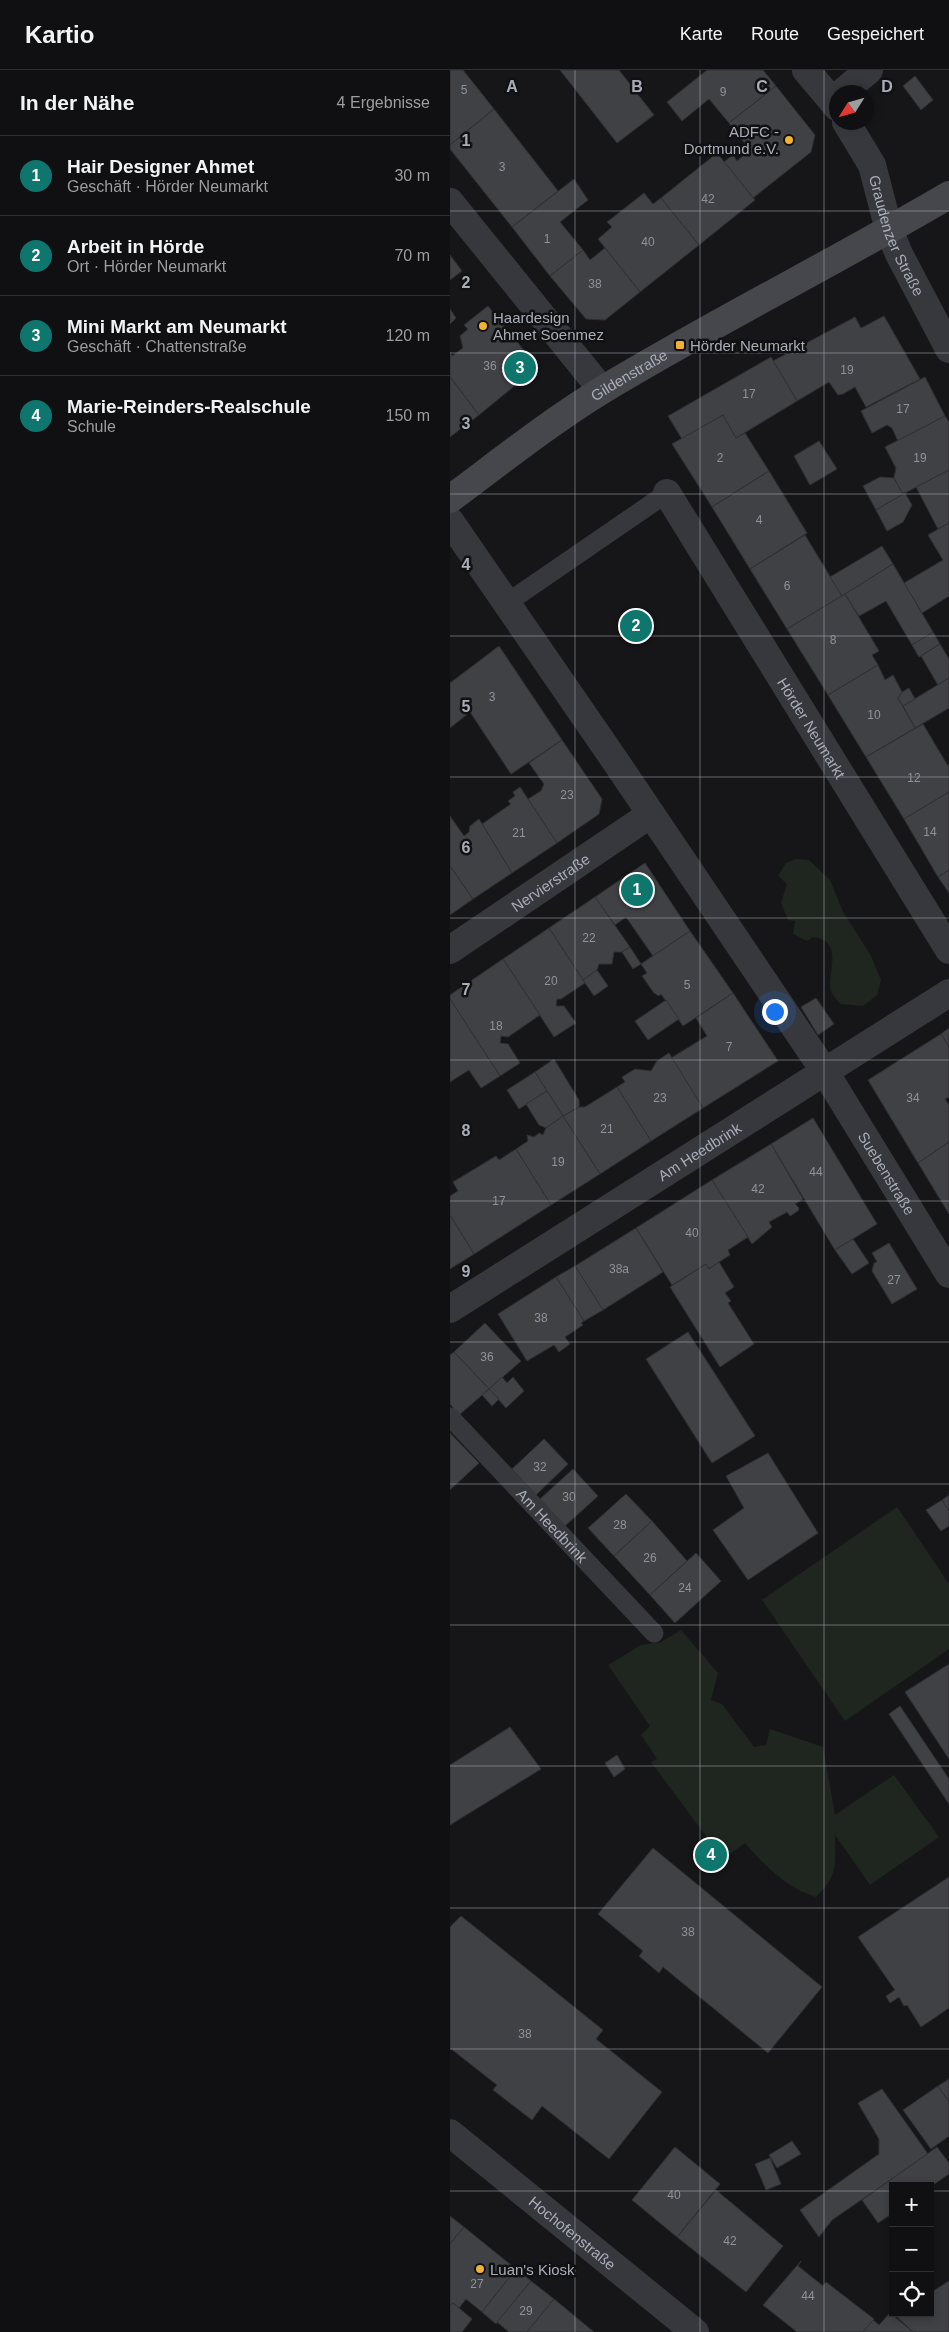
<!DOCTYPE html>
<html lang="de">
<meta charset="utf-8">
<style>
body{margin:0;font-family:Helvetica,sans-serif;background:#1e1e20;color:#f1f3f6}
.controls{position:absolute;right:15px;bottom:15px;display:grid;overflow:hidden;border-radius:0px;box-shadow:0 2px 8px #0003}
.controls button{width:45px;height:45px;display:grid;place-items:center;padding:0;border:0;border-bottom:1px solid #303032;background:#101012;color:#f1f3f6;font:25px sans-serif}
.compass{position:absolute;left:379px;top:15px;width:45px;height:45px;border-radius:50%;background:#101012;box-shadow:0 2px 8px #0003;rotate:233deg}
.you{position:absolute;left:324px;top:941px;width:18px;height:18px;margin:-12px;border:4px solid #fff;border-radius:50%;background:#1a73e8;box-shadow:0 0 0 8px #1a73e833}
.badge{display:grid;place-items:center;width:32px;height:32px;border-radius:50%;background:#0f766e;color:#fff;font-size:16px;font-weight:700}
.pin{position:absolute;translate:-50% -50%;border:2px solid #fff;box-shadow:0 1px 5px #0006}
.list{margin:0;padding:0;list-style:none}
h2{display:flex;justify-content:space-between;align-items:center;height:65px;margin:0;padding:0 20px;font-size:21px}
h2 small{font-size:16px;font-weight:400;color:#9c9d9f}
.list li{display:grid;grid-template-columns:32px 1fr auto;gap:15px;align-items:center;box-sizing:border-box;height:80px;padding:0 20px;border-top:1px solid #303032}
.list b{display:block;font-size:19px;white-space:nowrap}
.list p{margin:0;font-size:16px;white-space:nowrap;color:#9c9d9f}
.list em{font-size:16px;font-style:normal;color:#9c9d9f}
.icon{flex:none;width:28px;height:28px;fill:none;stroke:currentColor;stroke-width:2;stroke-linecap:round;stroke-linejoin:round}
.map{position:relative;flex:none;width:499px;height:2262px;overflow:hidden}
header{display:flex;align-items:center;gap:30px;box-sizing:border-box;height:70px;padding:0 25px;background:#101012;border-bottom:1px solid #303032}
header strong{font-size:24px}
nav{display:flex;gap:28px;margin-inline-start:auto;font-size:18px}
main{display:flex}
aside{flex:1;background:#101012}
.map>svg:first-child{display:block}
.green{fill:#1e261f}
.building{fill:#404145;stroke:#303034}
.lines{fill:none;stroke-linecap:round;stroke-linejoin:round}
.lane{stroke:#37383d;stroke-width:19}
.street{stroke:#37383d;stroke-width:28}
.secondary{stroke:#45474d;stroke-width:28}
.grid{fill:none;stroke:#a8adb8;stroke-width:1;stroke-opacity:0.55}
.poi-dot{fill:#f2b134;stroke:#111113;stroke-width:2}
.labels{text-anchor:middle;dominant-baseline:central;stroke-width:5;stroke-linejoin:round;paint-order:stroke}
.number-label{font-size:12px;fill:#8e929b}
.poi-label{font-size:15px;fill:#a8adb8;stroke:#111113;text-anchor:start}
.street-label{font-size:15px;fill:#a8adb8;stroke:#111113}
.grid-label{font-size:16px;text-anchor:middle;font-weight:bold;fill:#a8adb8;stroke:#111113;stroke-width:5;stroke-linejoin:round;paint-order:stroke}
</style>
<header>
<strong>Kartio</strong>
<nav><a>Karte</a><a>Route</a><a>Gespeichert</a></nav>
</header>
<main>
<aside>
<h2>In der Nähe<small>4 Ergebnisse</small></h2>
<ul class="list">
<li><span class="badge">1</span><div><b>Hair Designer Ahmet</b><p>Geschäft · Hörder Neumarkt</p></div><em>30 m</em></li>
<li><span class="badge">2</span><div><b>Arbeit in Hörde</b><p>Ort · Hörder Neumarkt</p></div><em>70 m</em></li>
<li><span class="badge">3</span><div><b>Mini Markt am Neumarkt</b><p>Geschäft · Chattenstraße</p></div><em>120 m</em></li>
<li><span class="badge">4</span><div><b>Marie-Reinders-Realschule</b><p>Schule</p></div><em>150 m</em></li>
</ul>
</aside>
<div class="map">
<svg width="499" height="2262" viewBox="0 0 499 2262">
<rect width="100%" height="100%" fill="#161618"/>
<g class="green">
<path d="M 346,789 L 359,790 L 380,810 L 393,842 L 421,886 L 431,910 L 427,925 L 413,936 L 390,934 C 388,931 382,925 381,921 C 377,902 395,871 363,867 L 357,871 L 343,864 L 345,851 L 338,850 L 331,833 L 337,814 L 328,806 L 336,793 Z"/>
<path d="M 447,1437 L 499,1514 L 499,1579 L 395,1651 L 312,1530 Z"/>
<path d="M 231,1560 L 268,1603 L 261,1630 L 272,1634 L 304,1677 L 316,1675 L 320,1659 L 373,1677 L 385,1745 L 444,1705 L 489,1767 L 420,1815 L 385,1765 C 385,1794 389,1805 366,1827 C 337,1819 314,1795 295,1773 L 273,1789 L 201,1692 L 207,1689 L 191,1665 L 200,1656 L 158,1595 L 191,1575 L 211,1572 Z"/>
</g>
<g class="building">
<path d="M 0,0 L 13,0 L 44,39 L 0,75 Z"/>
<path d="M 110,0 L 169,0 L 204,45 L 167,73 Z"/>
<path d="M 257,0 L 313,0 L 326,16 L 279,53 L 259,29 L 232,51 L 217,32 Z"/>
<path d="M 465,6 L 483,30 L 471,40 L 453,16 Z"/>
<path d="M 326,16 L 365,65 L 361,82 L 303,128 L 274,92 L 283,85 L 287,91 L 300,80 L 279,53 Z"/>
<path d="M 44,39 L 108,121 L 62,157 L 0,79 L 0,75 Z"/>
<path d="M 267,83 L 305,130 L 249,175 L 211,128 Z"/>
<path d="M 124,109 L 138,130 L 110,152 L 133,180 L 100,206 L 62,157 Z"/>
<path d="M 194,123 L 203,134 L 211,128 L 249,175 L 190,222 L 148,169 L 162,157 L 157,152 Z"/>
<path d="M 155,178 L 190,222 L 155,250 L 136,249 L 100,206 L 133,180 L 140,190 Z"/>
<path d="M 0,185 L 12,201 L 0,210 Z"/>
<path d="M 38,236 L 81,289 L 79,304 L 29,345 L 0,307 L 0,282 L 2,286 L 13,278 L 10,266 L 18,259 L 14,255 Z"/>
<path d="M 0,239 L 6,248 L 0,254 Z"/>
<path d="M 434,246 L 470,309 L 416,337 L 405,317 L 393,324 L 388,325 L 379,312 L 347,331 L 323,291 L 405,247 L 411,258 Z"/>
<path d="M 321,287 L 347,331 L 286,368 L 273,345 L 232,369 L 218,346 Z"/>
<path d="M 0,307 L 29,345 L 0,367 Z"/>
<path d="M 475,307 L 495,346 L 448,371 L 442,358 L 437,355 L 422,363 L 411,341 Z"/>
<path d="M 273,345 L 286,368 L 295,363 L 319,401 L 262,437 L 222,374 Z"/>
<path d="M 495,346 L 499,352 L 499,400 L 455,423 L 452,423 L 444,408 L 446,398 L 435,377 Z"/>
<path d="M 369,371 L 387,399 L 360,415 L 344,386 Z"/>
<path d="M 499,400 L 499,453 L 488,459 L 466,417 Z"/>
<path d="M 319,401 L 357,463 L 300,499 L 262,437 Z"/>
<path d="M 430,407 L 444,408 L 452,423 L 455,423 L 426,440 L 413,416 Z"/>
<path d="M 455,423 L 462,435 L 453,452 L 437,461 L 426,440 Z"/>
<path d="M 499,453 L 499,526 L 472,543 L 454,513 L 493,490 L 478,465 Z"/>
<path d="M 355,465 L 392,526 L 337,559 L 300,499 Z"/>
<path d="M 432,476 L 443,494 L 392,526 L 380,507 Z"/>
<path d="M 443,494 L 483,562 L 462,575 L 436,531 L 409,546 L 395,524 Z"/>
<path d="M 395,524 L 429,581 L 422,585 L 428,595 L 378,625 L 337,559 Z"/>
<path d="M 483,562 L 490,574 L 469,587 L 462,575 Z"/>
<path d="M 490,574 L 499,589 L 499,608 L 488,615 L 471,586 Z"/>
<path d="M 49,576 L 112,670 L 61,704 L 20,642 L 0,658 L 0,613 Z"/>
<path d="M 428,595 L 435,610 L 443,605 L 452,622 L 448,628 L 465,658 L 416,687 L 378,625 Z"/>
<path d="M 499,608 L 499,638 L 465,658 L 453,636 Z"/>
<path d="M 459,618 L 465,629 L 453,636 L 448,628 L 452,622 Z"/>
<path d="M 473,654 L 498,696 L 499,694 L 499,722 L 454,749 L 416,687 Z"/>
<path d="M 112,670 L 152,729 L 149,744 L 107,773 L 78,729 L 91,721 L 94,714 L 79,693 Z"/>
<path d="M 70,717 L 107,773 L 62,803 L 32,754 L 61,734 L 58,731 L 65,726 L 63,722 Z"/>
<path d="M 499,722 L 499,800 L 488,807 L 454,749 Z"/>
<path d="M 0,746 L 14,766 L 19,762 L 20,756 L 29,749 L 62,803 L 23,829 L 0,796 Z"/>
<path d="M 195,793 L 240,861 L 203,886 L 176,847 L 165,855 L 145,827 Z"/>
<path d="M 0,796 L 23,829 L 0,845 Z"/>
<path d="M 499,800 L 499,823 L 488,807 Z"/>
<path d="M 145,827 L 180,877 L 172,882 L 164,882 L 162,894 L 149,894 L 147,900 L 133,910 L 99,858 Z"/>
<path d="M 99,858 L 135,913 L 111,929 L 107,929 L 106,936 L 114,936 L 126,953 L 104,967 L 53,889 Z"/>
<path d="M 240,861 L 283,923 L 233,956 L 211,924 L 209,926 L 204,923 L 192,906 L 197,903 L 191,894 Z"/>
<path d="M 180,877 L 191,894 L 183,899 L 172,882 Z"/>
<path d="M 53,889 L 90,945 L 58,967 L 51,966 L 50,973 L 58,974 L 70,993 L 50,1006 L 0,929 L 0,925 Z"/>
<path d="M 147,900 L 158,916 L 144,926 L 133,910 Z"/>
<path d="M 283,923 L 328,991 L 253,1038 L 221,988 L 257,966 L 246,948 Z"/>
<path d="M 366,928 L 384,954 L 368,965 L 351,937 Z"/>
<path d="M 0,929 L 50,1006 L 31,1018 L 19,1000 L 0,1012 Z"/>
<path d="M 216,930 L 229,949 L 198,970 L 185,951 Z"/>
<path d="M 499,958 L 499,977 L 491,964 Z"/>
<path d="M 491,964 L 499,977 L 499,1027 L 495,1029 L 499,1035 L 499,1072 L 468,1093 L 418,1010 Z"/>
<path d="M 219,983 L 253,1038 L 201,1071 L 167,1017 L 175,1012 L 172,1007 L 185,999 L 201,1001 L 207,991 Z"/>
<path d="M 104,989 L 129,1030 L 129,1037 L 113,1046 L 85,1002 Z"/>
<path d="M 85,1002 L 97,1021 L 69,1039 L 57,1020 Z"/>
<path d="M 167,1017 L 201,1071 L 150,1104 L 113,1046 L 129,1037 L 135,1037 Z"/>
<path d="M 97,1021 L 113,1046 L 96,1058 L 89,1055 L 76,1034 Z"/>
<path d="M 113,1046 L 150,1104 L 101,1135 L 66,1079 L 78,1071 L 77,1065 L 84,1067 L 89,1063 L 93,1065 L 96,1058 Z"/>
<path d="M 363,1048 L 427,1154 L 385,1180 L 321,1074 Z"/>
<path d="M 499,1072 L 499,1144 L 468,1093 Z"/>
<path d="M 321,1074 L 353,1129 L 345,1134 L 349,1138 L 348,1141 L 340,1146 L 337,1142 L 319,1152 L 322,1157 L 302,1174 L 262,1110 Z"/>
<path d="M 66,1079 L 101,1135 L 24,1184 L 0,1145 L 0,1126 L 8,1121 L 3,1112 L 46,1086 L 49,1090 Z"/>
<path d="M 262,1110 L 298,1167 L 278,1180 L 280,1185 L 269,1192 L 259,1199 L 256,1194 L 222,1215 L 186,1158 Z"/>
<path d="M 0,1145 L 24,1184 L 0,1199 Z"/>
<path d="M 186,1158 L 213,1202 L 153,1240 L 125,1196 Z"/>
<path d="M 403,1169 L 419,1193 L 402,1204 L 385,1180 Z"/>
<path d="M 439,1173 L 467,1219 L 442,1234 L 422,1201 L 424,1193 L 427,1192 L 422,1183 Z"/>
<path d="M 269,1192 L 284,1217 L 275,1223 L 281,1231 L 278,1233 L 304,1274 L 270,1297 L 220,1217 L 256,1194 L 259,1199 Z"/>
<path d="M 125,1196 L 153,1240 L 134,1251 L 106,1207 Z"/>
<path d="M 106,1207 L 134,1251 L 131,1253 L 133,1255 L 115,1267 L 120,1274 L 109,1282 L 104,1275 L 77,1291 L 48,1244 Z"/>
<path d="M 35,1253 L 71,1291 L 39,1319 L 4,1282 Z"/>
<path d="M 238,1262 L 305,1366 L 262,1393 L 196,1289 Z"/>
<path d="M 4,1282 L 39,1319 L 9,1345 L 0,1334 L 0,1285 Z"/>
<path d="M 52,1307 L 57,1313 L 63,1307 L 74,1321 L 56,1338 L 39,1319 Z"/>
<path d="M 39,1319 L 49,1329 L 42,1336 L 32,1325 Z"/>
<path d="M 0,1363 L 29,1393 L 0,1420 Z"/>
<path d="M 94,1369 L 118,1394 L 86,1425 L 62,1399 Z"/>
<path d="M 318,1383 L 368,1463 L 298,1510 L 263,1460 L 294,1438 L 276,1406 Z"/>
<path d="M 123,1399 L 148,1426 L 115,1456 L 90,1429 Z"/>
<path d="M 176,1424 L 202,1451 L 164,1486 L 138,1458 Z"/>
<path d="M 499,1425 L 499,1441 L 492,1430 Z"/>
<path d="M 492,1430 L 499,1441 L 499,1456 L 491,1461 L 476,1440 Z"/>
<path d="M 202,1451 L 237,1491 L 200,1525 L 164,1486 Z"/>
<path d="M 246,1483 L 271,1511 L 225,1553 L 200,1525 Z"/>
<path d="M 499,1594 L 499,1689 L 455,1622 Z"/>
<path d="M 450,1636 L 499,1709 L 499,1734 L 439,1644 Z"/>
<path d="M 60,1657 L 91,1699 L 0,1755 L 0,1695 Z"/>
<path d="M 167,1685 L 175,1699 L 164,1707 L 155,1693 Z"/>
<path d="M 203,1778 L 372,1917 L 318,1983 L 213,1897 L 209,1903 L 189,1886 L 193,1881 L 148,1844 Z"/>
<path d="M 499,1807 L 499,1938 L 471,1957 L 457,1935 L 454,1936 L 449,1927 L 440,1933 L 436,1926 L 445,1920 L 408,1867 Z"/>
<path d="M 11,1846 L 153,1960 L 146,1969 L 212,2022 L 159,2089 L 92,2036 L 82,2050 L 43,2020 L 47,2015 L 0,1978 L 0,1857 Z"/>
<path d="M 499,2009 L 499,2032 L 488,2016 Z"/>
<path d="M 488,2016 L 499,2032 L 499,2066 L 481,2079 L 453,2040 Z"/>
<path d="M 432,2019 L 478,2084 L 382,2150 L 369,2167 L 350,2140 L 429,2084 L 429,2069 L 408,2033 Z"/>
<path d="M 342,2071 L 351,2084 L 327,2098 L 319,2085 Z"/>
<path d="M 225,2077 L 270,2114 L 227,2167 L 182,2130 Z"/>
<path d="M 487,2077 L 499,2093 L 499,2104 L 480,2117 L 443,2116 L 443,2143 L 428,2153 L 412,2130 Z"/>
<path d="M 320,2088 L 331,2114 L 316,2120 L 305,2094 Z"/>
<path d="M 266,2120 L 333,2176 L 296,2222 L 227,2167 Z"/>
<path d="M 0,2146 L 14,2157 L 0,2174 Z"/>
<path d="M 14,2157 L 66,2199 L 32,2242 L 16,2229 L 9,2238 L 3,2233 L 0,2236 L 0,2174 Z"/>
<path d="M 351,2191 L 348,2196 L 373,2216 L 376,2212 L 424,2249 L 413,2262 L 347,2262 L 313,2235 Z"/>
<path d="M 66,2199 L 81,2211 L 46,2254 L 32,2242 Z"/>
<path d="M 81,2211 L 104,2229 L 77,2262 L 59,2262 L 47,2252 Z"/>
<path d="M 499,2211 L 499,2262 L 463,2262 L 445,2245 L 448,2243 L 480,2243 L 480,2223 Z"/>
<path d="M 104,2229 L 144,2262 L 77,2262 Z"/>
<path d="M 3,2233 L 22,2249 L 12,2262 L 0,2262 L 0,2236 Z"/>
<path d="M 440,2243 L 463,2262 L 413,2262 L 423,2250 L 429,2255 Z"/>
</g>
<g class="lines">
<g class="lane">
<path d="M 57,533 L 217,423"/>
<path id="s1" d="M 0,1347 L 204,1563"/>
</g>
<g class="street">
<path d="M 356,0 L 387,37"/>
<path d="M 393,22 L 419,0"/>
<path id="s2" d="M 396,52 L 422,95 L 439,160 L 449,184 L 499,279"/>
<path d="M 0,132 L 152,320"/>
<path id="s3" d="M 217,423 L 499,880"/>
<path id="s4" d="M 0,451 L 168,695 L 375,1002 L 499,1204"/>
<path id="s5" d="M 0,880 L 201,744"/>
<path id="s6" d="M 0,1239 L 499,923"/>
<path id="s7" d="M 0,2063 L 245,2262"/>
</g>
<path class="secondary" id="s8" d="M 0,429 C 50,392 100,352 154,319 C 267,251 385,192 499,125"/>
</g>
<path class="grid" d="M 125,0 L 125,2262M 250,0 L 250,2262M 374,0 L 374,2262M 0,141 L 499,141M 0,283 L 499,283M 0,424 L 499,424M 0,566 L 499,566M 0,707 L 499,707M 0,848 L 499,848M 0,990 L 499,990M 0,1131 L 499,1131M 0,1272 L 499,1272M 0,1414 L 499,1414M 0,1555 L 499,1555M 0,1696 L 499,1696M 0,1838 L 499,1838M 0,1979 L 499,1979M 0,2121 L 443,2121M 480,2121 L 499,2121"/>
<g class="poi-dot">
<circle cx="339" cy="70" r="5"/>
<circle cx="33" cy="256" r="5"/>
<rect x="225" y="270" width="10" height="10" rx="2.5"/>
<circle cx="30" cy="2199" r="5"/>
</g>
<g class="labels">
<g class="number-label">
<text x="14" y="20">5</text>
<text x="273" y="22">9</text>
<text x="52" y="97">3</text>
<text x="258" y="129">42</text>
<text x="97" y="169">1</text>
<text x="198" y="172">40</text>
<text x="145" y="214">38</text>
<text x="40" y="296">36</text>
<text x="397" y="300">19</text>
<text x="299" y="324">17</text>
<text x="453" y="339">17</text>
<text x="270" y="388">2</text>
<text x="470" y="388">19</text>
<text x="309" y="450">4</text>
<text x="337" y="516">6</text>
<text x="383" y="570">8</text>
<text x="42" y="627">3</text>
<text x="424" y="645">10</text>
<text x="464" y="708">12</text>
<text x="117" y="725">23</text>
<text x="480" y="762">14</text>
<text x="69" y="763">21</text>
<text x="139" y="868">22</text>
<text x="101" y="911">20</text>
<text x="237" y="915">5</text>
<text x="46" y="956">18</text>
<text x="279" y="977">7</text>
<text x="210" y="1028">23</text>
<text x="463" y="1028">34</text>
<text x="157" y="1059">21</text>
<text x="108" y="1092">19</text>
<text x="366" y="1102">44</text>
<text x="308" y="1119">42</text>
<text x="49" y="1131">17</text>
<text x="242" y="1163">40</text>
<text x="169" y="1199">38a</text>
<text x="444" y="1210">27</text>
<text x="91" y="1248">38</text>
<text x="37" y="1287">36</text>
<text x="90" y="1397">32</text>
<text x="119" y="1427">30</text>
<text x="170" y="1455">28</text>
<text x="200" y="1488">26</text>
<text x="235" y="1518">24</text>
<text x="238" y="1862">38</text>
<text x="75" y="1964">38</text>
<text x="224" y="2125">40</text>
<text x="280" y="2171">42</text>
<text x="27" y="2214">27</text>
<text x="358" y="2226">44</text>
<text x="76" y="2241">29</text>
</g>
<g class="poi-label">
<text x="329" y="61" text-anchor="end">ADFC -<tspan x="329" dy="17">Dortmund e.V.</tspan></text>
<text x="43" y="247">Haardesign<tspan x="43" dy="17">Ahmet Soenmez</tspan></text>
<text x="240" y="275">Hörder Neumarkt</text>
<text x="40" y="2199">Luan's Kiosk</text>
</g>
<g class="street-label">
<text stroke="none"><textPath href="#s2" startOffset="125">Graudenzer Straße</textPath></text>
<text stroke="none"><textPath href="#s8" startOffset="218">Gildenstraße</textPath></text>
<text stroke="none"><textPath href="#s3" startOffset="276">Hörder Neumarkt</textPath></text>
<text stroke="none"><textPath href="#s5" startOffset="121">Nervierstraße</textPath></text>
<text stroke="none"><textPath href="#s6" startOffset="295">Am Heedbrink</textPath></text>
<text stroke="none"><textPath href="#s4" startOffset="785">Suebenstraße</textPath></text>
<text stroke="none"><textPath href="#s1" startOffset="149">Am Heedbrink</textPath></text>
<text stroke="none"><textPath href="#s7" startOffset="158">Hochofenstraße</textPath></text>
</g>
</g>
<g class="grid-label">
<text x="62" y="22">A</text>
<text x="187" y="22">B</text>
<text x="312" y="22">C</text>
<text x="437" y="22">D</text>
<text x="16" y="76">1</text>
<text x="16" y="218">2</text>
<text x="16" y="359">3</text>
<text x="16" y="500">4</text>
<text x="16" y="642">5</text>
<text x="16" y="783">6</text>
<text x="16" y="925">7</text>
<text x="16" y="1066">8</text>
<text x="16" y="1207">9</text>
</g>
</svg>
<div class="controls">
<button>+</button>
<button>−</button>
<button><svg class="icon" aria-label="locate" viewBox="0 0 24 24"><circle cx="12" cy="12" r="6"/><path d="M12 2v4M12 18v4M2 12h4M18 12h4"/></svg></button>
</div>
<svg class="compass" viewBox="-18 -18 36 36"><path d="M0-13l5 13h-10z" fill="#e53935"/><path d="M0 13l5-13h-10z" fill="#9c9d9f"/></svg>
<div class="you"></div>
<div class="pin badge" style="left:187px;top:820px">1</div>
<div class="pin badge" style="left:186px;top:556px">2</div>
<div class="pin badge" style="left:70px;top:298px">3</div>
<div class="pin badge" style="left:261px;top:1785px">4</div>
</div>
</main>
